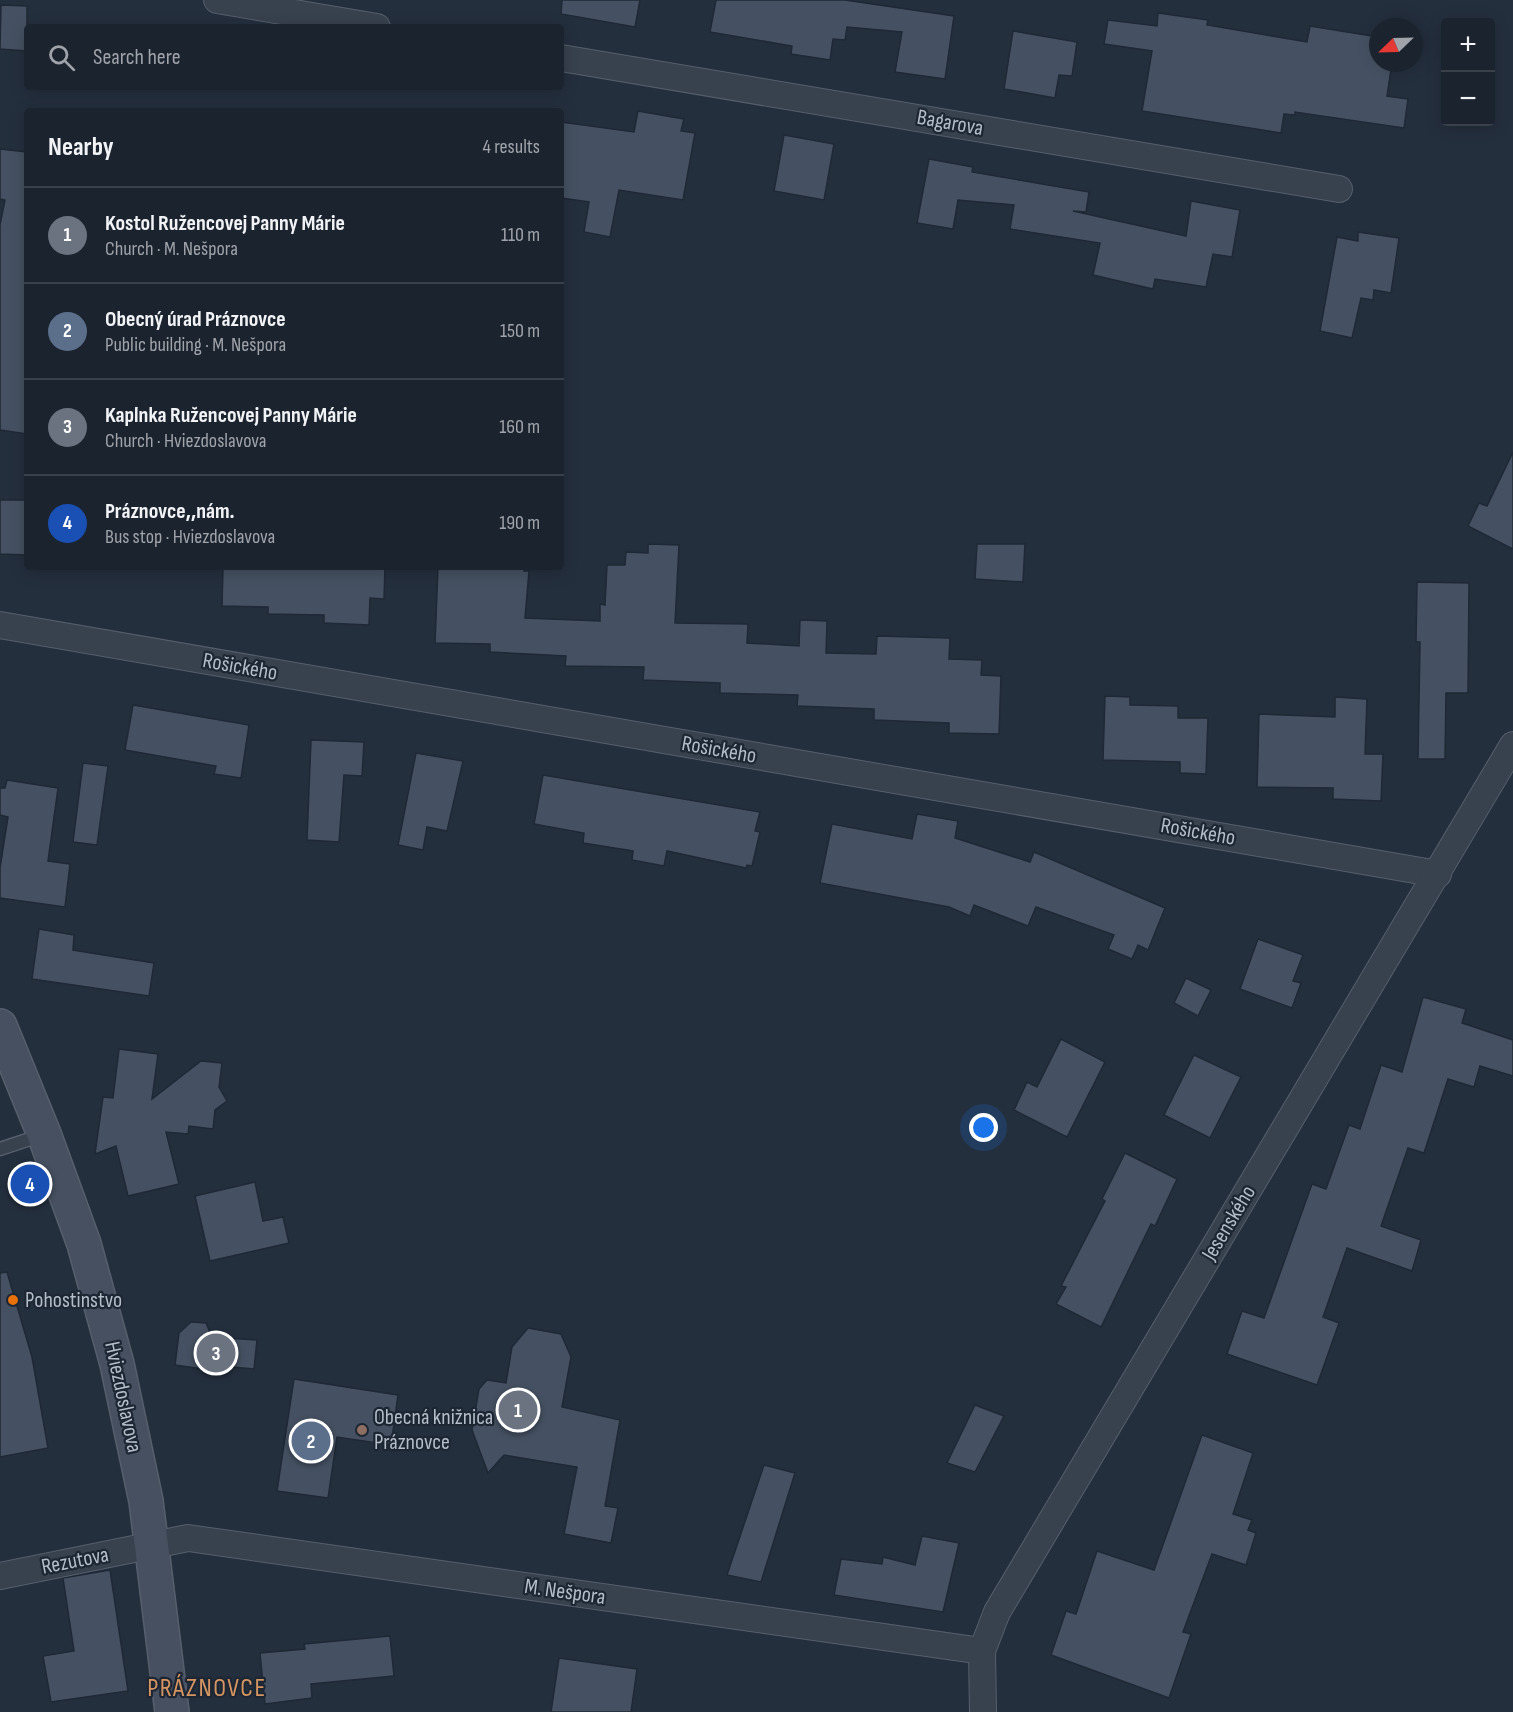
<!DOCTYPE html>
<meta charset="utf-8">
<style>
body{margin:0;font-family:"Sofia Sans Condensed",sans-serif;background:#242b36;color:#f1f3f6}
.controls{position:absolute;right:18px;top:18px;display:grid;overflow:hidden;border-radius:6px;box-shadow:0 3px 15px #0003}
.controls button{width:54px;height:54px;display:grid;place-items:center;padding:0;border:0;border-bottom:2px solid #39404a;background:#1b232e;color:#f1f3f6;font:30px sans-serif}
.compass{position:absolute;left:1369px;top:18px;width:54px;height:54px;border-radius:50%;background:#1b232e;box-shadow:0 3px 15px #0003;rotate:247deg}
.you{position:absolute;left:984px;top:1128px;width:21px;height:21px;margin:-15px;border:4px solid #fff;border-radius:50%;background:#1a73e8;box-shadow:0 0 0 9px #1a73e833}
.badge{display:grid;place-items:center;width:39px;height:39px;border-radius:50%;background:#0b8043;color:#fff;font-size:20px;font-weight:700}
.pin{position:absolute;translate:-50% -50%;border:3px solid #fff;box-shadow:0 2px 6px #0006}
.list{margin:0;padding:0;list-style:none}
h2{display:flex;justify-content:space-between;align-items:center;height:78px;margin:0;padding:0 24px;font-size:26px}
h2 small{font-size:20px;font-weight:400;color:#a0a4aa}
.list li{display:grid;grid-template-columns:39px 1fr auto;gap:18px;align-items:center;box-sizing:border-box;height:96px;padding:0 24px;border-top:2px solid #39404a}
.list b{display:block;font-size:22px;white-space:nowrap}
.list p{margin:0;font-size:20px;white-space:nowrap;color:#a0a4aa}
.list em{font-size:20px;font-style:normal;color:#a0a4aa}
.icon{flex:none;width:33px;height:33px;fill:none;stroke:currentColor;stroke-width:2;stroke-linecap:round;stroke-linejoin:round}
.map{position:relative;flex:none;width:1513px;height:1712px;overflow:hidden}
.search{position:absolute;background:#1b232e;box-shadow:0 3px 15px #0003;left:24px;top:24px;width:540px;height:66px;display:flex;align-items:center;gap:15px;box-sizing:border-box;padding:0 21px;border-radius:6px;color:#a0a4aa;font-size:22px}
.panel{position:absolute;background:#1b232e;box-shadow:0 3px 15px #0003;left:24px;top:108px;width:540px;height:462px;border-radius:6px}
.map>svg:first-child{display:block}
.building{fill:#455162;stroke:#1f2835;stroke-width:1.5}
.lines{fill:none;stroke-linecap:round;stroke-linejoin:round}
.lane-casing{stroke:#565f6c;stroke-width:15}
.street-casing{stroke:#565f6c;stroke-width:28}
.secondary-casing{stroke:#565f6c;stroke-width:36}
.lane{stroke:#38414e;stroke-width:12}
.street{stroke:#38414e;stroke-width:26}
.secondary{stroke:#465061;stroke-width:33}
.food-dot{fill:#e8710a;stroke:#1d2633;stroke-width:2}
.education-dot{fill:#8d6e63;stroke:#1d2633;stroke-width:2}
.labels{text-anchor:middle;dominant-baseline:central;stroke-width:4.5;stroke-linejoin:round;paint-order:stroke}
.street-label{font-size:22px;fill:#b4bcc9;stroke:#1d2633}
.poi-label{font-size:22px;fill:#b4bcc9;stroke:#1d2633;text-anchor:start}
.quarter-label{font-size:26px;letter-spacing:1.5px;fill:#d59563;stroke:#1d2633}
</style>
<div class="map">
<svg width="1513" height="1712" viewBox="0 0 1513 1712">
<rect width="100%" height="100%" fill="#242f3e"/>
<g class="building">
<path d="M 562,0 L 640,0 L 635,27 L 561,14 Z"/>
<path d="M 716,0 L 845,0 L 954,16 L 945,79 L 895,72 L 902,32 L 847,27 L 845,40 L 833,39 L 830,60 L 791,54 L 792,46 L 710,32 Z"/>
<path d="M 1,5 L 27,6 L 27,51 L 0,49 Z"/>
<path d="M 1158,13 L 1208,20 L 1207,25 L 1307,42 L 1310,26 L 1378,37 L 1378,63 L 1392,63 L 1387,96 L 1408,99 L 1404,128 L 1295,112 L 1295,115 L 1284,114 L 1281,133 L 1142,111 L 1152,51 L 1104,44 L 1108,20 L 1157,26 Z"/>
<path d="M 1013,31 L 1077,42 L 1072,76 L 1059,75 L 1055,98 L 1004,89 Z"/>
<path d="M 638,111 L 684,119 L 681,131 L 695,133 L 683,200 L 619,190 L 610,237 L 584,232 L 589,202 L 561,198 L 561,122 L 634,132 Z"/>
<path d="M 784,135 L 834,144 L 824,200 L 774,191 Z"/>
<path d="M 0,149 L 27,152 L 27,434 L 0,430 L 0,225 L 5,200 L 0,199 Z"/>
<path d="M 929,159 L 973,167 L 972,172 L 1089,192 L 1086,212 L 1073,211 L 1186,236 L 1191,201 L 1240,210 L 1232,257 L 1213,254 L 1206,287 L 1155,279 L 1153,289 L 1093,275 L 1100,243 L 1010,229 L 1014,205 L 958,200 L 953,229 L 917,223 Z"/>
<path d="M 1358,232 L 1399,238 L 1391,293 L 1374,290 L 1373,300 L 1361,298 L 1352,338 L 1320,331 L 1337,237 L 1358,241 Z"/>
<path d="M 1513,452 L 1513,549 L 1468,526 L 1479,503 L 1487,506 Z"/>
<path d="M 0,500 L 27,500 L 27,555 L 0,554 Z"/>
<path d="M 648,544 L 679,545 L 675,623 L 748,624 L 747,643 L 799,646 L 800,620 L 827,621 L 826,653 L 876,654 L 877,636 L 950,638 L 949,659 L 982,660 L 981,675 L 1001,676 L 999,734 L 949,733 L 949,723 L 874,720 L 874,709 L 797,706 L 798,695 L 720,693 L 720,683 L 643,680 L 644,667 L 565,666 L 566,656 L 490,652 L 490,644 L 435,643 L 438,567 L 524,567 L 524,571 L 529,571 L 525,618 L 600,621 L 600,604 L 605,605 L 607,565 L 625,565 L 626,552 L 648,553 Z"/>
<path d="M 977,544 L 1025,544 L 1023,582 L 975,579 Z"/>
<path d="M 223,567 L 385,567 L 384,599 L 370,598 L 369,625 L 324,623 L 324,615 L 268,614 L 268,607 L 222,606 Z"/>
<path d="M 1417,582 L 1469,583 L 1468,693 L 1446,693 L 1445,759 L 1418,759 L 1420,642 L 1416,642 Z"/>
<path d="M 1105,696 L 1130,697 L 1130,705 L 1178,706 L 1178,718 L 1208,718 L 1206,774 L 1180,773 L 1180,762 L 1103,760 Z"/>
<path d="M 1335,697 L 1367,699 L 1365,754 L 1383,754 L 1381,801 L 1333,799 L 1333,788 L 1257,787 L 1259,714 L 1335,717 Z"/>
<path d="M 133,705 L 249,725 L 241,778 L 214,774 L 216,766 L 125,750 Z"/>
<path d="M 311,740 L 364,742 L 362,776 L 344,775 L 339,842 L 307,840 Z"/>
<path d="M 416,753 L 463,761 L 447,831 L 427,827 L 423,850 L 398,845 Z"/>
<path d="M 83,763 L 108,766 L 97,845 L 73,842 Z"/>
<path d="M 543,775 L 760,812 L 755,831 L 760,832 L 752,866 L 747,865 L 746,868 L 667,851 L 664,866 L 632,860 L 633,851 L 583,843 L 584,833 L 534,824 Z"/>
<path d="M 7,780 L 58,788 L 48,861 L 70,864 L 65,907 L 0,898 L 0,868 L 8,817 L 0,815 L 0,788 L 5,788 Z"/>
<path d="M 917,814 L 958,821 L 955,838 L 1030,862 L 1034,852 L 1165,908 L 1148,950 L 1138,945 L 1132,959 L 1108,949 L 1114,935 L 1036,907 L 1028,926 L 974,905 L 970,916 L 949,907 L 820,883 L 832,824 L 912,839 Z"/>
<path d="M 39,929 L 74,935 L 73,950 L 154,963 L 149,996 L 32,979 Z"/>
<path d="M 1258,939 L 1303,955 L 1293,981 L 1301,983 L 1292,1008 L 1240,989 Z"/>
<path d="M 1186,978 L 1211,990 L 1198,1016 L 1174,1003 Z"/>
<path d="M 1423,997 L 1466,1009 L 1462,1023 L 1513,1040 L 1513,1076 L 1480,1066 L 1474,1087 L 1448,1079 L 1424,1153 L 1408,1148 L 1381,1226 L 1421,1240 L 1412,1271 L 1347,1248 L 1323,1317 L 1339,1323 L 1317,1385 L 1227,1354 L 1242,1311 L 1264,1318 L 1312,1184 L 1326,1189 L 1349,1125 L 1360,1129 L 1381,1065 L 1402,1072 Z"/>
<path d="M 1061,1039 L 1105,1062 L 1067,1137 L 1014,1110 L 1027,1082 L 1037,1087 Z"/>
<path d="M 119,1049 L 158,1054 L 152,1099 L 201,1061 L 222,1063 L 219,1087 L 227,1101 L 215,1110 L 213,1129 L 189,1126 L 188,1134 L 166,1132 L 179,1184 L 128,1196 L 116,1146 L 95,1154 L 103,1097 L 113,1098 Z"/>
<path d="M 1194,1055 L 1241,1077 L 1210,1138 L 1164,1115 Z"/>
<path d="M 1125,1153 L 1177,1179 L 1155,1226 L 1151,1224 L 1101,1327 L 1056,1304 L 1066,1287 L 1061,1286 L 1105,1201 L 1102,1199 Z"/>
<path d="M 255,1182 L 263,1221 L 283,1217 L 289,1243 L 210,1261 L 195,1196 Z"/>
<path d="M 7,1272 L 32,1357 L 48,1448 L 0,1457 L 0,1273 Z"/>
<path d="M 191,1322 L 206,1323 L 212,1337 L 257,1340 L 254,1369 L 210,1365 L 210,1370 L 175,1365 L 179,1333 Z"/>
<path d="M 528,1328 L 561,1334 L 571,1357 L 562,1407 L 620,1420 L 605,1506 L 618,1508 L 611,1543 L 564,1534 L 577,1467 L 504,1455 L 488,1473 L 472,1430 L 479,1389 L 487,1380 L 506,1383 L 512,1347 Z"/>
<path d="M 294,1379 L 398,1395 L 391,1445 L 337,1437 L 328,1498 L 277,1491 Z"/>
<path d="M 975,1405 L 1004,1416 L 975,1472 L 947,1463 Z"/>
<path d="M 1202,1435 L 1253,1453 L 1233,1514 L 1252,1520 L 1248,1530 L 1256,1533 L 1246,1565 L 1212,1554 L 1183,1632 L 1191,1634 L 1169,1698 L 1051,1655 L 1066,1611 L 1076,1614 L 1097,1551 L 1154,1570 Z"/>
<path d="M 764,1465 L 795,1473 L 761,1582 L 727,1575 Z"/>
<path d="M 922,1536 L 959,1543 L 943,1612 L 834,1595 L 841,1559 L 882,1564 L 883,1557 L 915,1565 Z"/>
<path d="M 110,1570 L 128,1691 L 51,1702 L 43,1656 L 74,1651 L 63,1578 Z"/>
<path d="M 390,1636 L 394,1676 L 311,1684 L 312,1698 L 265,1704 L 260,1653 L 305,1649 L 304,1644 Z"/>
<path d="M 559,1658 L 637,1669 L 631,1712 L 551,1712 Z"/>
</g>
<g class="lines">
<defs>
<path id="lane" d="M 0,1149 L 42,1135"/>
<g id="street">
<path d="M 217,0 L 377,27"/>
<path d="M 561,58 L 1339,189"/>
<path d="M 0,625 L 1438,874"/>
<path d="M 0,1576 L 188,1538 L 982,1651"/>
<path d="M 983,1712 L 982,1651 L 997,1612 L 1513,745"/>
</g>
<path id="secondary" d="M 0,1026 L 44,1134 L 84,1244 L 117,1364 L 146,1501 L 172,1712"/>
</defs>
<use href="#lane" class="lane-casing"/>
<use href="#street" class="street-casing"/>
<use href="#secondary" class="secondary-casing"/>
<use href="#lane" class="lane"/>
<use href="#street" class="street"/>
<use href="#secondary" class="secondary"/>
</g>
<circle class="food-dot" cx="13" cy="1300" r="6"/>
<circle class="education-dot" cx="362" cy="1430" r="6"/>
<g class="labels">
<g class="street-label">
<text transform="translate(950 123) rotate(10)">Bagarova</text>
<text transform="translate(240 667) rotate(10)">Rošického</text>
<text transform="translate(719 750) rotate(10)">Rošického</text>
<text transform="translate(1198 832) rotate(10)">Rošického</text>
<text transform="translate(1229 1223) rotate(-59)">Jesenského</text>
<text transform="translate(123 1397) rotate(78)">Hviezdoslavova</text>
<text transform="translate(75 1561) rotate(-11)">Rezutova</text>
<text transform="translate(565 1592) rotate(8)">M. Nešpora</text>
</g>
<g class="poi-label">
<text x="25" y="1300">Pohostinstvo</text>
<text x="374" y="1417">Obecná knižnica<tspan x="374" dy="25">Práznovce</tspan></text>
</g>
<g class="quarter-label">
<text x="207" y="1688">PRÁZNOVCE</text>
</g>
</g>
</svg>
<div class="controls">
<button>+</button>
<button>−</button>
</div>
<svg class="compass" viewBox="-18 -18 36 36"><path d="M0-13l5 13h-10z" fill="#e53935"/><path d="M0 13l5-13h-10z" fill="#a0a4aa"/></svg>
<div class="you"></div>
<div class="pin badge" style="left:518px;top:1410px;background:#6b7280">1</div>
<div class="pin badge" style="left:311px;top:1441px;background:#5c6f8a">2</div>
<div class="pin badge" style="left:216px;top:1353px;background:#6b7280">3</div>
<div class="pin badge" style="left:30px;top:1184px;background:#1a4fb4">4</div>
<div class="search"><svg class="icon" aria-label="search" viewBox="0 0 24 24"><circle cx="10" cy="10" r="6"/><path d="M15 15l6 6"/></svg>Search here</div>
<section class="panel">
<h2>Nearby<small>4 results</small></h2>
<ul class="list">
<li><span class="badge" style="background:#6b7280">1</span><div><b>Kostol Ružencovej Panny Márie</b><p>Church · M. Nešpora</p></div><em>110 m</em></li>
<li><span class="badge" style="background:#5c6f8a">2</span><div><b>Obecný úrad Práznovce</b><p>Public building · M. Nešpora</p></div><em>150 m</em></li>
<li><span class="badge" style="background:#6b7280">3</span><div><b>Kaplnka Ružencovej Panny Márie</b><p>Church · Hviezdoslavova</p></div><em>160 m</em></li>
<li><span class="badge" style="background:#1a4fb4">4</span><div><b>Práznovce,,nám.</b><p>Bus stop · Hviezdoslavova</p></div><em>190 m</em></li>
</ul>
</section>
</div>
